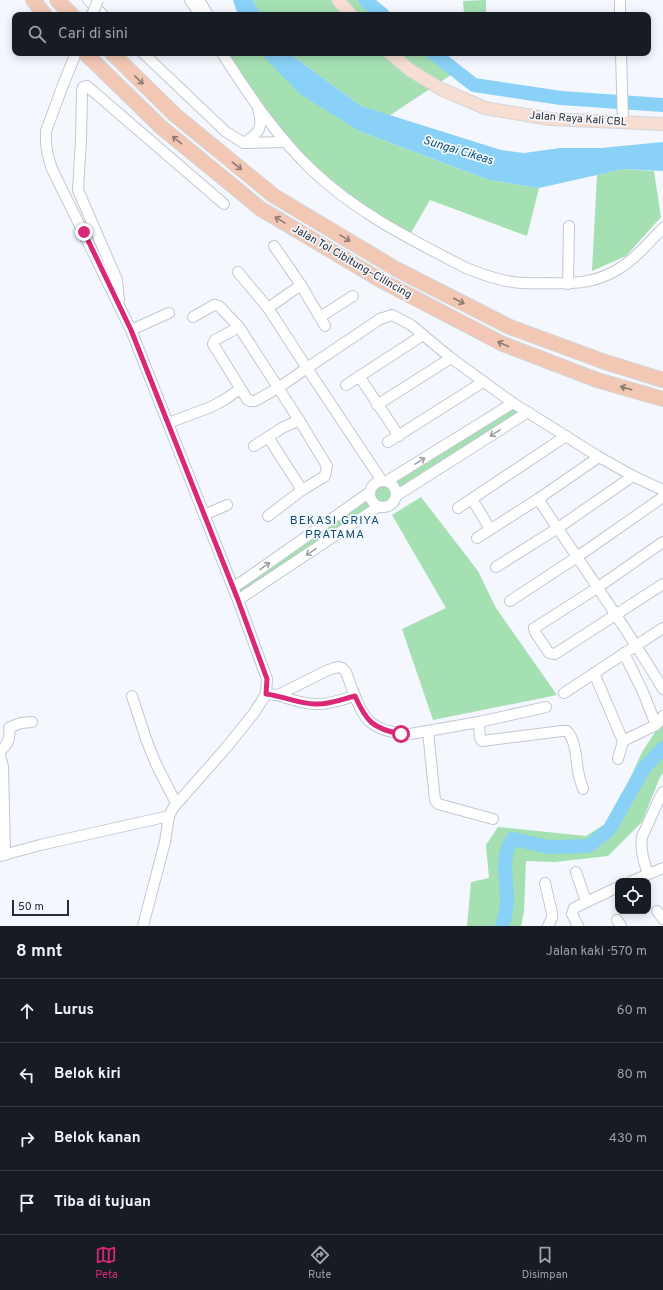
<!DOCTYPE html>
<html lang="id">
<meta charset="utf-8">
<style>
body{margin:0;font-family:Overpass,sans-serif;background:#242831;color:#f1f3f6}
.controls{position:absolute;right:12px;bottom:12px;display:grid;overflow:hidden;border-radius:8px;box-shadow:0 2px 10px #0003}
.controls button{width:36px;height:36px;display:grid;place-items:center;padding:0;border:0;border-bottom:1px solid #363941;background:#171b24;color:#f1f3f6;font:20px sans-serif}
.scale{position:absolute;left:12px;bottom:10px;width:57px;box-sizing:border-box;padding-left:4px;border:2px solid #292c30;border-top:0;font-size:11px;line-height:14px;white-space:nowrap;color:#292c30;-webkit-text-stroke:3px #f4f8fe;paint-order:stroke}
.stop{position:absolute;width:12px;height:12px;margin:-9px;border:3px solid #db2777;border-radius:50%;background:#fff}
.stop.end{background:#db2777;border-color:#fff;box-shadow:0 1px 4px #0008}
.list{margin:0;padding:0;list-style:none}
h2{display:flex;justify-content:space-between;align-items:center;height:52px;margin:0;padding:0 16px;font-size:17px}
h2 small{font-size:13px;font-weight:400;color:#9ea1a6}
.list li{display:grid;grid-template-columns:26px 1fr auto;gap:12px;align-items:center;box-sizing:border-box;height:64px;padding:0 16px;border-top:1px solid #363941}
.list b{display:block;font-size:15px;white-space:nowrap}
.list em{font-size:13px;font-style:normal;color:#9ea1a6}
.icon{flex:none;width:22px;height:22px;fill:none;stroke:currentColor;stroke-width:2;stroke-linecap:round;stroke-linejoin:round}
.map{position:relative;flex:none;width:663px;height:926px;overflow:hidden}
.search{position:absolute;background:#171b24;box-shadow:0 2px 10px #0003;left:12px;right:12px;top:12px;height:44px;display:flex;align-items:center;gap:10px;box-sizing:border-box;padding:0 14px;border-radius:8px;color:#9ea1a6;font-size:15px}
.sheet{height:308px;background:#171b24}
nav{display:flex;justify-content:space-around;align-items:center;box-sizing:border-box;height:56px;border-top:1px solid #363941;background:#171b24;font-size:11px;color:#9ea1a6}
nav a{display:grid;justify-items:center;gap:2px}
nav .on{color:#db2777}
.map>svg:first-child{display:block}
.green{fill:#a5e0b2}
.water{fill:#89d1f7}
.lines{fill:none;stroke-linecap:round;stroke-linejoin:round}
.river{stroke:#89d1f7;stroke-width:14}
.minor-casing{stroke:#c1c8d1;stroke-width:12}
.major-casing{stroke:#d4d5d6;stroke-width:14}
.highway-casing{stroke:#d4d5d6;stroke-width:16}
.minor{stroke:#fff;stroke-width:10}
.major{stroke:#f7ded3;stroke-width:12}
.highway{stroke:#f2c8b5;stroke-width:14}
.minor-bridge-casing{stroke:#c1c8d1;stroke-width:12;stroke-linecap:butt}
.minor-bridge{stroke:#fff;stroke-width:10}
.oneway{stroke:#8e7a72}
.oneway2{stroke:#9fa0a2}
.route{stroke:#db2777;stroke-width:5}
.labels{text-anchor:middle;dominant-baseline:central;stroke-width:3.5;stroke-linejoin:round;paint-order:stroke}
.street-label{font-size:11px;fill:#292c30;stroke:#f4f8fe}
.water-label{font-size:12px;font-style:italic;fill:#025373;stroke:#f4f8fe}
.neighbourhood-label{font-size:12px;letter-spacing:1px;fill:#0e4d6d;stroke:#f4f8fe}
</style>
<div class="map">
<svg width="663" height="926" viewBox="0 0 663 926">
<rect width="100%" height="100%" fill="#f4f8fe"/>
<g class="green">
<path d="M 253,0 L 365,0 L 380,15 L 261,15 Z"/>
<path d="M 486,0 L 486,12 L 464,13 L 463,1 Z"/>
<path d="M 227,53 L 261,53 L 359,131 L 489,180 L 539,188 L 527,236 L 430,200 L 408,238 L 369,215 L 288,144 Z"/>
<path d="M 289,53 L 425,53 L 454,73 L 389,116 L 361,106 Z"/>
<path d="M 624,169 L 654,171 L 661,217 L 626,256 L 592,271 L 597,175 Z"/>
<path d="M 513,403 L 528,412 L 395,499 L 391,505 L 381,508 L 238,600 L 233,588 L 371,488 L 374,484 Z"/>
<path d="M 421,497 L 478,571 L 496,608 L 557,695 L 433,720 L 402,629 L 446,608 L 392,515 Z"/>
<path d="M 663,720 L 663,773 L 660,777 L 642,822 L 608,856 L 555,862 L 526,861 L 524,912 L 521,926 L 467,926 L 471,882 L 489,878 L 486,845 L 498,827 L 586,836 L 611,820 L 642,752 Z"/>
</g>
<g class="water">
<path d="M 233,0 L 253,0 L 261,15 L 238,15 Z"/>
<path d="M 260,53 L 289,53 L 361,106 L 501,150 L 524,153 L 560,148 L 601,148 L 663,142 L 663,171 L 624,169 L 539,188 L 489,180 L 359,131 L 300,94 Z"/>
</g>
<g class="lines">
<g class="river">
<path d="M 365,0 L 383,15"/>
<path d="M 433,53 L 474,85 L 561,98 L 663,105"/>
<path d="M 502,926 C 504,919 507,909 507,901 C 507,883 500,853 513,839 L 548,847 L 588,846 L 609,830 L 644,768 L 663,748"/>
</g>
<defs>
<g id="minor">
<path d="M 88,0 L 103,15"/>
<path d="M 190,0 L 200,15"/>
<path d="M 199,0 L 208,15"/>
<path d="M 620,15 L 620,0"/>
<path d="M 76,53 L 63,85 L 46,131 L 46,144 L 48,156 L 52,169 L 131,330 L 238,600 L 267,679 L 266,694 L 254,713 L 225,749 L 173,808 L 169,816 L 165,842 L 143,926"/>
<path d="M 143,53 L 226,132 L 244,143 L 286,142"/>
<path d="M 222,53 C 248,94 277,137 313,171 C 357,213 412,240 466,268 C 481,274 497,280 513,282 C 524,284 535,283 547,283 C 575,284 599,283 623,266 C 636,258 652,239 663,228"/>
<path d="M 621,53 L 623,122"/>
<path d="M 244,143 C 259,133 264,128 258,109"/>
<path d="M 274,246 L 301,285 L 325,326"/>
<path d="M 238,272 L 268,308 L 307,368 L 380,319 L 392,315 L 400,319 L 411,325 L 451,358 L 513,403 L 599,457 L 633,476 L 663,490"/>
<path d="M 568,284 L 569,226"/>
<path d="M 119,300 L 117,280 L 78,190 L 81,140 L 82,90 L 83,87 L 87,86 L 224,204"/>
<path d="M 268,308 L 301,285"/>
<path d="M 193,317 L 214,305 L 219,306 L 239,327 L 299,420 L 327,466 L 325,476 L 322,478 L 302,490 L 268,516"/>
<path d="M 320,317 L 353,296"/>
<path d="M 239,327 L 215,340 L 213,344 L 247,399 L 250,401 L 255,401 L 278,388 L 307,368 L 382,481"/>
<path d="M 131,330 L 169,313"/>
<path d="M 359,376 L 399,436"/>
<path d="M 346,385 L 423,335"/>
<path d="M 377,405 L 451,358"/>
<path d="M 299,420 L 282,428 L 268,437 L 302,490"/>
<path d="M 168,423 L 211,407 L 224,400 L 240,389"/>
<path d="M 388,442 L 483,382"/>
<path d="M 254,446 L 268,437"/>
<circle cx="383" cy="494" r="13"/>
<path d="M 387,481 L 513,403"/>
<path d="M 396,496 L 528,412"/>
<path d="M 472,499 L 490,529"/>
<path d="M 538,499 C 580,562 624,624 663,689"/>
<path d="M 458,508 L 566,436"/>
<path d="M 204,515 L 227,505"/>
<path d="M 477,538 L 538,499 L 599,457"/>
<path d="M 663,542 L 597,588 L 536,627 L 534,628 L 535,632 L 549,653 L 555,654 L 663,584"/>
<path d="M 496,567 L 558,528 L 633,476"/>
<path d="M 233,588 L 370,492"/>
<path d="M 238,600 L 378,507"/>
<path d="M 510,601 L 577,557 L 663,497"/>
<path d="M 624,653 L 643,692 L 656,725"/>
<path d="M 594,673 L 623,741 L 618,759"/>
<path d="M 564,693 L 663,628"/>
<path d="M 266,694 L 278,695 L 326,671 L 334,668 L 339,667 L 342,668 L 346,672 C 351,685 359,712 369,721 C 379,730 396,734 410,734 L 479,722 L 546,707"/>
<path d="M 278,695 C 289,699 302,704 315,704 C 328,705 343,699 355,696"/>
<path d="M 132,696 L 146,739 L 156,764 L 176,803"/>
<path d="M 479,722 L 480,738 L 482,741 L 562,731 L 567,731 C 576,741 576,758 578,771 C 579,777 581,783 583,789"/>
<path d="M 428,731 L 435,800 L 438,804 L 493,819"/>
<path d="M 623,741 L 656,725 L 663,716"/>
<path d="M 0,751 C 8,745 11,738 9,728 L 10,727 L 21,723 L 32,722"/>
<path d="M 0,755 L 3,767 L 5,855"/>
<path d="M 0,856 L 40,845 L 169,816"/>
<path d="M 576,872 L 586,901"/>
<path d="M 648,874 C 644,862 640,850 642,837 L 660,797 L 663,792"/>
<path d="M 632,881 L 663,868"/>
<path d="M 545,883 L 552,913 L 552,918 L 548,926"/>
<path d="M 657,911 L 663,919"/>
<path d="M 617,920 L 621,926"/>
<path d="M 578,926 L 572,914 L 574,908 L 618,887"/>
</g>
<g id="major">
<path d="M 338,0 L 351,15"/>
<path d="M 390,53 L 410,70 L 441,89 L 485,108 L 550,119 L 663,124"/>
</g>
<g id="highway">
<path d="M 33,0 L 45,15"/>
<path d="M 57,0 L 72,15"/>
<path d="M 85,53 L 161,127 L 261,209 L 384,282 L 503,344 L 597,380 L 663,399"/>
<path d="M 112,53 L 175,115 L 274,196 L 396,269 L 510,327 L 605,362 L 663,380"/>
</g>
</defs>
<use href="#minor" class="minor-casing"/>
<use href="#major" class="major-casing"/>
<use href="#highway" class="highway-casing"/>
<use href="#minor" class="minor"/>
<use href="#major" class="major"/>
<use href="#highway" class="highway"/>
<defs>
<path id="minor-bridge" d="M 92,15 L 98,0"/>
</defs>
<use href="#minor-bridge" class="minor-bridge-casing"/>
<use href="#minor-bridge" class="minor-bridge"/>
</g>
<defs><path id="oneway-shaft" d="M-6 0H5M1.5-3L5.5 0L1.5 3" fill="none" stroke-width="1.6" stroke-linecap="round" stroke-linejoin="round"/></defs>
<g class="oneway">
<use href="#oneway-shaft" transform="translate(139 80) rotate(44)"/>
<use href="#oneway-shaft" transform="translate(177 140) rotate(-141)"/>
<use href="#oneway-shaft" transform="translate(237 166) rotate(39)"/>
<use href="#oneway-shaft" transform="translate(280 220) rotate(-149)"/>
<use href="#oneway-shaft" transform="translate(345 238) rotate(31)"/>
<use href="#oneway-shaft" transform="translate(459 301) rotate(27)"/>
<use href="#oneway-shaft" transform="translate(503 344) rotate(-156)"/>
<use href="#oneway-shaft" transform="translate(626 388) rotate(-164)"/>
</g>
<g class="oneway2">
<use href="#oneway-shaft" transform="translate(495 433) rotate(148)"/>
<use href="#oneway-shaft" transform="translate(420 461) rotate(-32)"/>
<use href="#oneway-shaft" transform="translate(311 552) rotate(146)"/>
<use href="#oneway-shaft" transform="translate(265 566) rotate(-35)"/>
</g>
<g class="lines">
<path class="route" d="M 84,232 L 131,330 L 238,600 L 267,679 L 266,694 C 283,696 299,704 315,704 C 328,705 343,699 355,696 C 366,721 373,729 401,734"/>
</g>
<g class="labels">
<g class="street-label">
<text transform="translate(578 119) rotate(4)">Jalan Raya Kali CBL</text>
<text transform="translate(352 262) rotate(30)">Jalan Tol Cibitung–Cilincing</text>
</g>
<g class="water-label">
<text transform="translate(458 151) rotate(17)">Sungai Cikeas</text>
</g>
<g class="neighbourhood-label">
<text x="335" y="521">BEKASI GRIYA<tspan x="335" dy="14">PRATAMA</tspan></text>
</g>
</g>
</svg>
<div class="controls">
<button><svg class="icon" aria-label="locate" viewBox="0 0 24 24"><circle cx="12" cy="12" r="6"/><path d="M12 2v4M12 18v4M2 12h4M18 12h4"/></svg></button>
</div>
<div class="scale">50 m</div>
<div class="stop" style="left:401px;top:734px"></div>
<div class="stop end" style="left:84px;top:232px"></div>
<div class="search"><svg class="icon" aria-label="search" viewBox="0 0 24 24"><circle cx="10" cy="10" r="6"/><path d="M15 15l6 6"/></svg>Cari di sini</div>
</div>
<section class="sheet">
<h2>8 mnt<small>Jalan kaki · 570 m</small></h2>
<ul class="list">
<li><svg class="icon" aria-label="ahead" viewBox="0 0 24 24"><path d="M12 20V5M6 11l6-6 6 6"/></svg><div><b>Lurus</b></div><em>60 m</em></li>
<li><svg class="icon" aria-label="left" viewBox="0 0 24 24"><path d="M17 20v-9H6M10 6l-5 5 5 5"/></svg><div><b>Belok kiri</b></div><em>80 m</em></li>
<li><svg class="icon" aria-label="right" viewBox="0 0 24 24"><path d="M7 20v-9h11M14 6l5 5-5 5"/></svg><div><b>Belok kanan</b></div><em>430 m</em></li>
<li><svg class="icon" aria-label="arrive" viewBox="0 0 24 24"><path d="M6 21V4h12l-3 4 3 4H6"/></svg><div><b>Tiba di tujuan</b></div></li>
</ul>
</section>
<nav>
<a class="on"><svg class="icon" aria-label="map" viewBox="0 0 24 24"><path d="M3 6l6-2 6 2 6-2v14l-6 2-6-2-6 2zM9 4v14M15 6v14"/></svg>Peta</a>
<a><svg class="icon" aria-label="directions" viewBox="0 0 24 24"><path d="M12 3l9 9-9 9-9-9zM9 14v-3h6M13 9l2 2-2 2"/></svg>Rute</a>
<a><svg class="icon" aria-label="saved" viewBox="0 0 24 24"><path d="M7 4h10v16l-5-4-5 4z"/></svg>Disimpan</a>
</nav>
